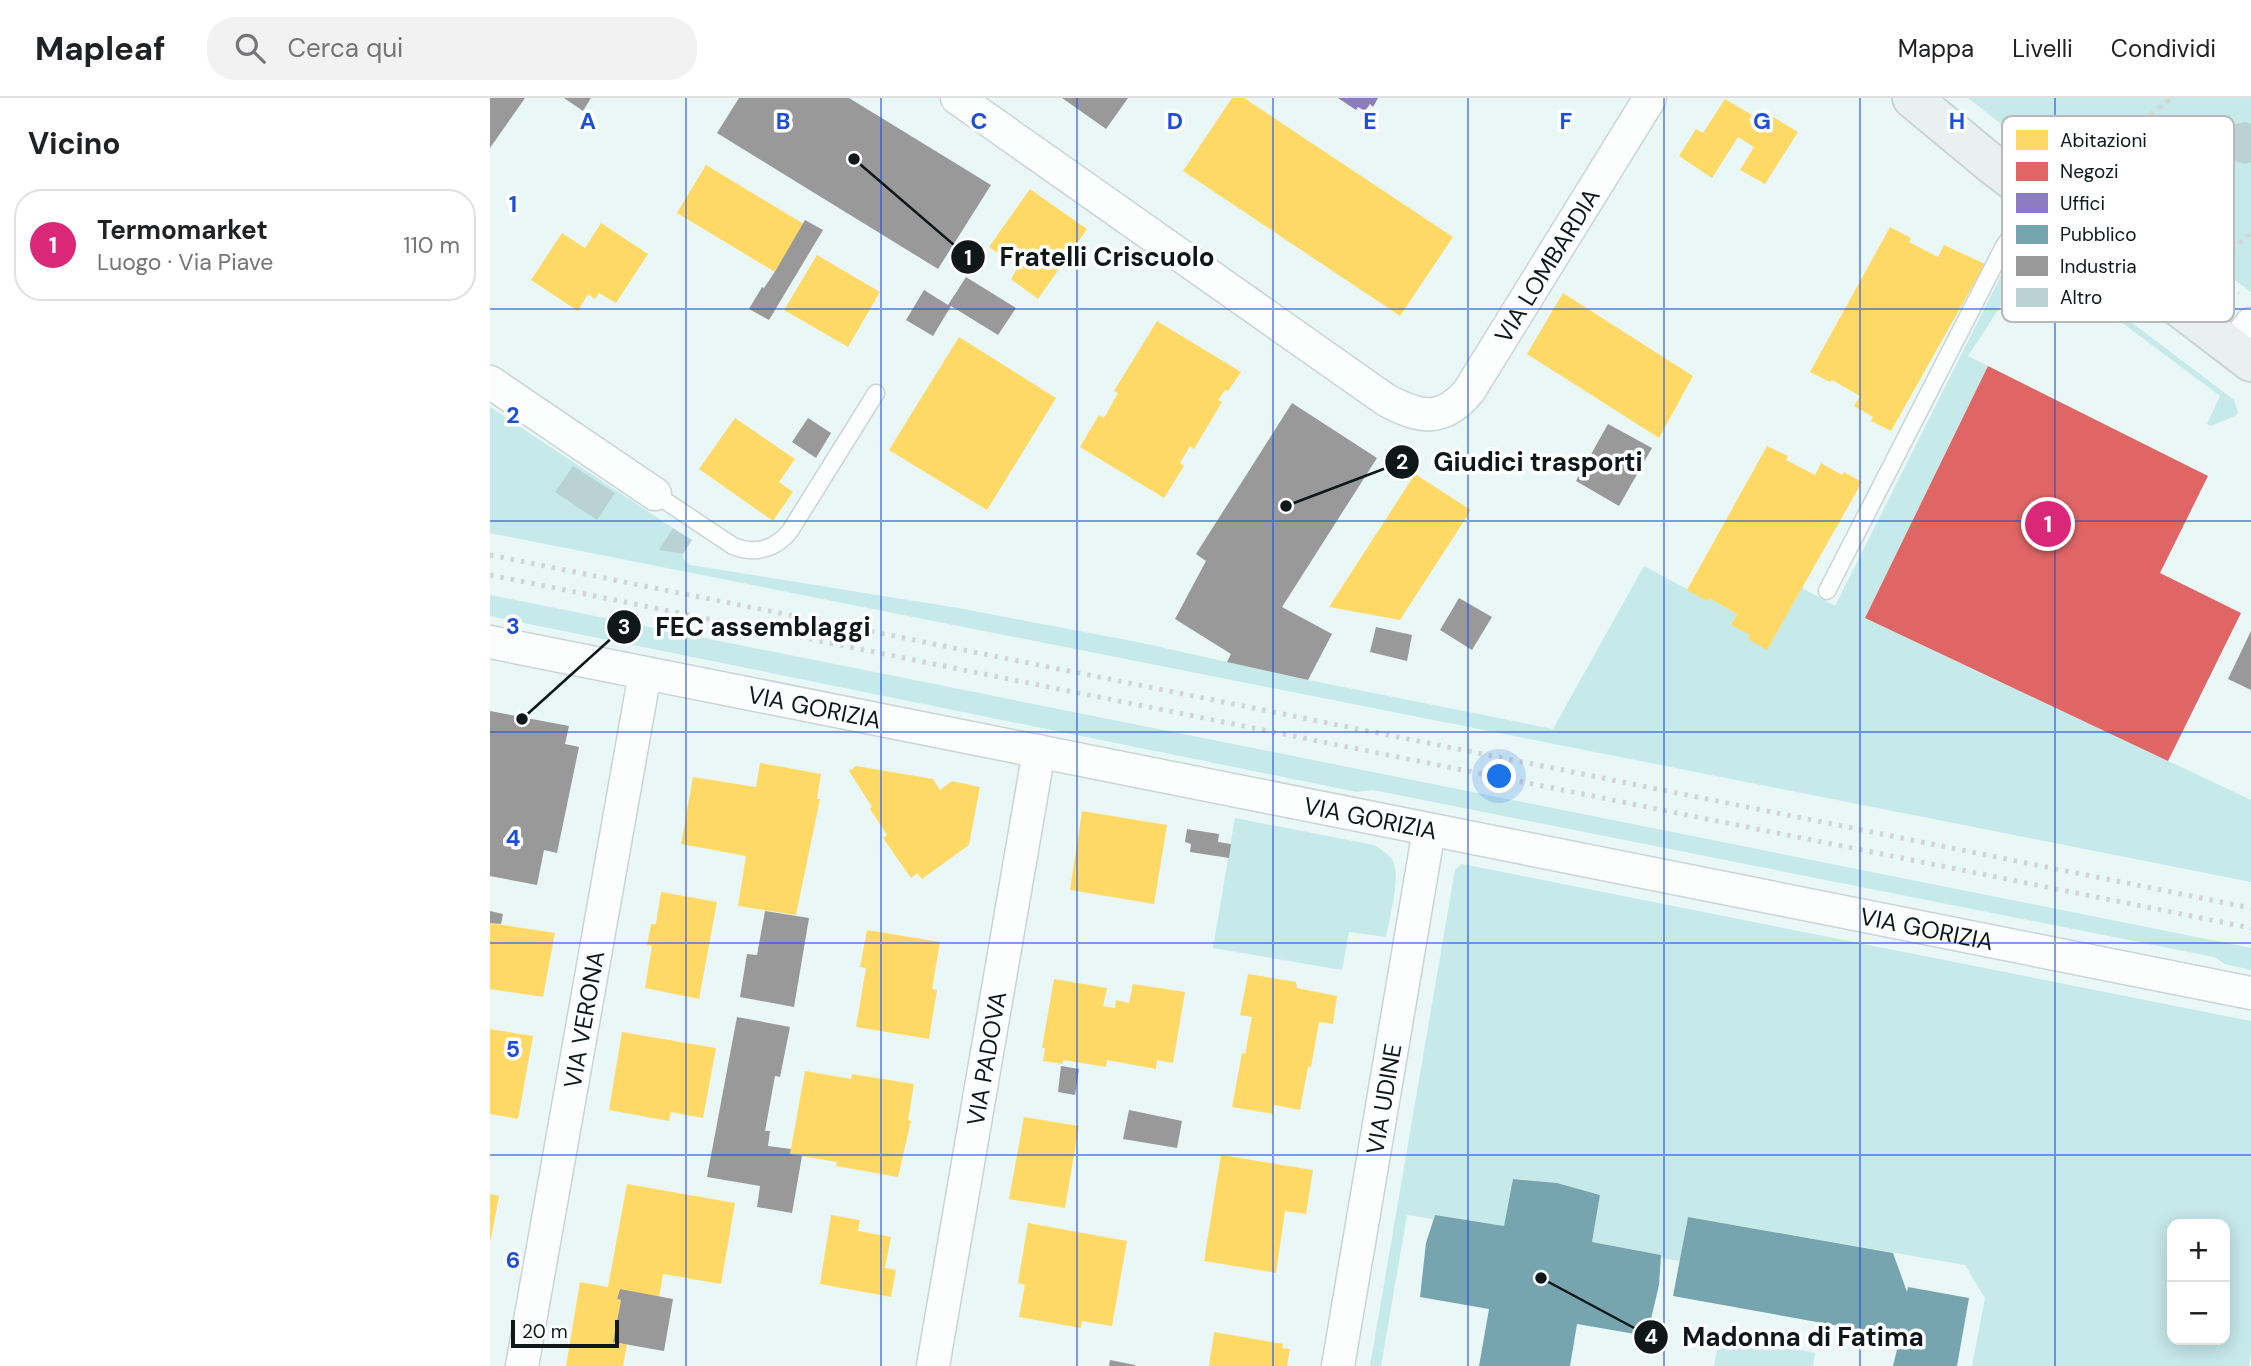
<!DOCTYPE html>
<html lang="it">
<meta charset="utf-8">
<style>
body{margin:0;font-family:"DM Sans",sans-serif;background:#f2f2f2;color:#202124}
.controls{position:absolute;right:21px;bottom:21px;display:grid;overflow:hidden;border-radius:14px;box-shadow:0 4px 18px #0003}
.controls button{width:63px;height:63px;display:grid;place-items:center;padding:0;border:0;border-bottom:2px solid #e0e0e0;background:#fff;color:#202124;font:35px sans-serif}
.scale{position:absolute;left:21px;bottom:18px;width:108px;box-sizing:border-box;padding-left:7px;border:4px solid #0f1718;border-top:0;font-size:19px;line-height:24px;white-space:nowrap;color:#0f1718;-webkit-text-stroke:5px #fff;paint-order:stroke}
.you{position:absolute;left:1010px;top:679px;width:24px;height:24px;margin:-18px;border:5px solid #fff;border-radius:50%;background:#1a73e8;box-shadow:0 0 0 10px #1a73e833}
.badge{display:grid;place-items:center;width:46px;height:46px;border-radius:50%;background:#db2777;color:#fff;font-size:23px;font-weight:700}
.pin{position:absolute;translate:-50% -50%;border:4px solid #fff;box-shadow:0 2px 7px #0006}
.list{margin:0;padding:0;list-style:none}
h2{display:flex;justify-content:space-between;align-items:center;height:91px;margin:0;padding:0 28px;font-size:30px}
h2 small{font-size:23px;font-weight:400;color:#757577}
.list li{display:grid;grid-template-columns:46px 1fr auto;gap:21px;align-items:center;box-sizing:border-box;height:112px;margin:0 14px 14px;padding:0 14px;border:2px solid #e0e0e0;border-radius:28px}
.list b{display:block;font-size:26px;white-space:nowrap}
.list p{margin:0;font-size:23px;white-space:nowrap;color:#757577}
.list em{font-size:23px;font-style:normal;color:#757577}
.icon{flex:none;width:38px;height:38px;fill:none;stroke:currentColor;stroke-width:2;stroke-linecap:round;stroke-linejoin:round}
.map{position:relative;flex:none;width:1761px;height:1268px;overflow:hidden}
header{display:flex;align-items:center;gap:42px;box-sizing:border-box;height:98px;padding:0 35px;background:#fff;border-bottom:2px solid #e0e0e0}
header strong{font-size:33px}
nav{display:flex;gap:38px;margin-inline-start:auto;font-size:24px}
.search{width:490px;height:63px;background:#f2f2f2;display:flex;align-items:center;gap:18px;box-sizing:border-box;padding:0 24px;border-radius:28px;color:#757577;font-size:26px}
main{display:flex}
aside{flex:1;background:#fff}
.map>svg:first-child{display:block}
.green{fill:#c6e9ea;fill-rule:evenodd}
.homes{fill:#ffd966}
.shops{fill:#e06666}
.offices{fill:#8e7cc3}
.public{fill:#76a5af}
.industry{fill:#999}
.building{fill:#bad2d3}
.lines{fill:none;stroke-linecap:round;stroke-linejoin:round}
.lane-casing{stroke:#cad4d4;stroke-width:19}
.street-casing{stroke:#cad4d4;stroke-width:35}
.secondary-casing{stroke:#cad4d4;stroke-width:42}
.path{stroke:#d3d7d8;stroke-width:4.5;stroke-dasharray:5 5;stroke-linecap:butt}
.lane{stroke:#fcfefe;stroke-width:16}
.street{stroke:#fcfefe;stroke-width:32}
.secondary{stroke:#eaf0f0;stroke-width:38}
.rail{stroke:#d1d5d6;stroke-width:5;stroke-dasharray:3.5 7;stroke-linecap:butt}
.grid{fill:none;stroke:#1d4ed8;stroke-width:2;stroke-opacity:0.55}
.labels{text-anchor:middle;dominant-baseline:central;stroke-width:7;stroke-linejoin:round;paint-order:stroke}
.street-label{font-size:24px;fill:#0f1718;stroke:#fff}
.key{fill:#fff;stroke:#b7b9ba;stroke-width:2}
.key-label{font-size:19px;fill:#0f1718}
.grid-label{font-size:23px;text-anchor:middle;font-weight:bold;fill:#1d4ed8;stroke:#fff;stroke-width:7;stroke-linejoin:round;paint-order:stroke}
.leader{fill:none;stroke:#0f1718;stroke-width:2.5}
.callout-dot{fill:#0f1718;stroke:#fff;stroke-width:2.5}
.mark-label{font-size:21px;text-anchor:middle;font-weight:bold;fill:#fff}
.callout-label{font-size:26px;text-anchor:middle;font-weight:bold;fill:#0f1718;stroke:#fff;stroke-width:7;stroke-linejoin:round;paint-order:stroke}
</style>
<header>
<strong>Mapleaf</strong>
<div class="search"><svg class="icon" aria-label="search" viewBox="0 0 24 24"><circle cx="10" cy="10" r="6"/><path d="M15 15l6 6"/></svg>Cerca qui</div>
<nav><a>Mappa</a><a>Livelli</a><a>Condividi</a></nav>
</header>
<main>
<aside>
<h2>Vicino<small></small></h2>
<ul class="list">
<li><span class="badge">1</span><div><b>Termomarket</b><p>Luogo · Via Piave</p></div><em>110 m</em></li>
</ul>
</aside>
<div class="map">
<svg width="1761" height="1268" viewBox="0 0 1761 1268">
<rect width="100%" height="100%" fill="#eaf7f7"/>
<g class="green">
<path d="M 1478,0 L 1761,0 L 1761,194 L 1590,69 L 1585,74 L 1572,74 Z"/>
<path d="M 1530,140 L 1744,302 L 1748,314 L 1747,317 L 1721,328 L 1717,326 L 1730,298 L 1547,161 L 1508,212 L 1478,258 L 1498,268 L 1375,520 L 1761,702 L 1761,784 L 0,435 L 0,309 L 183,430 L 170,452 L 193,456 L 194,462 L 200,467 L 468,510 L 652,545 L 818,582 L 1063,631 L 1154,468 L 1217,502 L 1219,500 L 1247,516 L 1241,527 L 1260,537 L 1277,552 L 1312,490 L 1345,508 Z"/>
<path d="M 0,497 L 1761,850 L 1761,872 L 1735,866 L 1724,859 L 883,692 L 867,694 L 0,518 Z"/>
<path d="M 745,720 L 884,747 C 890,751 897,755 902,761 C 912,777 899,821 896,839 L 859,834 L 852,872 L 723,850 Z"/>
<path d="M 972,766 L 1761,923 L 1761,1256 L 1759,1268 L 1482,1268 L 1495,1200 L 1475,1167 L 1198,1119 L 1190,1163 L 1171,1160 L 1170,1157 L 1102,1144 L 1110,1097 L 1067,1085 L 1024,1081 L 1014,1128 L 945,1117 L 943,1121 L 917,1117 L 891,1268 L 880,1268 L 965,772 ZM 1682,1126 L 1735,1126 L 1735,1242 L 1682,1242 Z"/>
<path d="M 1230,1236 L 1325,1255 L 1323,1268 L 1224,1268 Z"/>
</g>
<g class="homes">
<path d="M 742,0 L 754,0 L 963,139 L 910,218 L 693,73 Z"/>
<path d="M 1235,1 L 1262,17 L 1259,22 L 1275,32 L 1283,19 L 1308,34 L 1275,86 L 1250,72 L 1264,49 L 1248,39 L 1222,80 L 1189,58 L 1206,31 L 1213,35 Z"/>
<path d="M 216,67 L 314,126 L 285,174 L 187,115 Z"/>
<path d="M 540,91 L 597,131 L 548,201 L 521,181 L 528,169 L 499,149 Z"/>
<path d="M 111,125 L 158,156 L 126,205 L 109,195 L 105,201 L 98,196 L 88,213 L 41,182 L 72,135 L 95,150 Z"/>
<path d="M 1400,129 L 1421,140 L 1419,144 L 1448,159 L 1454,147 L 1495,166 L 1401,333 L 1381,323 L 1383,319 L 1364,308 L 1370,298 L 1342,282 L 1340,284 L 1320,274 Z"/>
<path d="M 327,157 L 390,194 L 358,249 L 294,212 Z"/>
<path d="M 1073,195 L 1203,278 L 1169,340 L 1037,256 Z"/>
<path d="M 667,223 L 751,274 L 738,293 L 735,292 L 728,302 L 732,304 L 704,351 L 700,348 L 690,365 L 694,368 L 674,400 L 590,349 L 609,317 L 614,320 L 628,295 L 624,293 Z"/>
<path d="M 469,239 L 566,300 L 497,412 L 399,352 Z"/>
<path d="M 245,320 L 305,361 L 289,384 L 303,394 L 283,423 L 209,371 Z"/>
<path d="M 1277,348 L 1298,358 L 1296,362 L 1325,377 L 1331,365 L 1352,377 L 1354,374 L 1372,384 L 1277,552 L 1258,541 L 1260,537 L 1241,527 L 1247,516 L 1219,500 L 1217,503 L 1197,492 Z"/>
<path d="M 925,376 L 981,412 L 910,522 L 839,509 Z"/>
<path d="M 270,665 L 331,676 L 327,701 L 330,701 L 306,817 L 248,808 L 256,758 L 191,746 L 203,679 L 266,689 Z"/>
<path d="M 366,668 L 443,681 L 450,692 L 462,683 L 490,689 L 479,747 L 432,781 L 427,775 L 421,780 L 393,740 L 397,737 L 380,711 L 382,709 L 359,673 Z"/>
<path d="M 592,713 L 677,727 L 664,806 L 580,792 Z"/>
<path d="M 171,794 L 227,804 L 209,901 L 155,890 L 162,848 L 157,847 L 161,826 L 166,826 Z"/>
<path d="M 0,825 L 65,835 L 53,899 L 0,891 Z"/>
<path d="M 377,832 L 450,844 L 442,891 L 447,892 L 439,941 L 366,929 L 376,870 L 370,869 Z"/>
<path d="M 758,876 L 806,884 L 807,890 L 847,898 L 843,926 L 829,924 L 821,969 L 818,969 L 810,1012 L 784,1007 L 783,1016 L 742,1009 L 752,955 L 755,956 L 762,919 L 750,917 Z"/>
<path d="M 564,881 L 617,890 L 613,908 L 625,910 L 626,902 L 639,905 L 643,886 L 695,894 L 683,965 L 667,962 L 666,971 L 617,962 L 616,969 L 573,962 L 573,966 L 553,963 L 555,950 L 552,950 Z"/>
<path d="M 0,931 L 43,938 L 28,1021 L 0,1016 Z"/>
<path d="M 132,934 L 226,950 L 213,1020 L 181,1014 L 179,1023 L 119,1012 Z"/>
<path d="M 315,973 L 361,981 L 362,976 L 424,986 L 418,1022 L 421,1023 L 408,1079 L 346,1068 L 347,1064 L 300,1056 Z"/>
<path d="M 534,1019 L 589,1028 L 575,1110 L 519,1101 Z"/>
<path d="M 731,1057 L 823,1072 L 816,1116 L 795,1113 L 786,1175 L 714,1163 Z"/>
<path d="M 137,1086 L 245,1105 L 231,1186 L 173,1176 L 169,1199 L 130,1191 L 127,1201 L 131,1202 L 123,1244 L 137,1247 L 133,1268 L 76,1268 L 90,1184 L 118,1189 Z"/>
<path d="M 0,1096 L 9,1098 L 1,1141 L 0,1141 Z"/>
<path d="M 341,1117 L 370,1122 L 368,1133 L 401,1139 L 395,1170 L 406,1172 L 401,1199 L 330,1186 Z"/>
<path d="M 538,1125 L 637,1143 L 622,1228 L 592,1223 L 591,1230 L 529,1219 L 535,1187 L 528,1185 Z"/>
<path d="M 724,1234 L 793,1246 L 792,1250 L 800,1251 L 797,1268 L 719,1268 Z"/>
</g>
<path class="shops" d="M 1498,268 L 1718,378 L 1670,475 L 1751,515 L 1678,663 L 1375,520 Z"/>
<path class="offices" d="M 848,0 L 888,0 L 883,9 L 880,6 L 875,13 L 868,9 L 866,12 Z"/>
<g class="public">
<path d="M 1023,1081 L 1067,1085 L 1110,1097 L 1102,1144 L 1171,1157 L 1169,1187 L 1157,1238 L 1087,1226 L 1080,1268 L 989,1268 L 999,1211 L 930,1199 L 936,1145 L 945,1117 L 1014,1128 Z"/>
<path d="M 1198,1119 L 1403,1155 L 1417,1194 L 1418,1189 L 1479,1200 L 1467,1268 L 1403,1268 L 1410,1239 L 1183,1198 Z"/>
</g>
<g class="industry">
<path d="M 0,0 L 35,0 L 0,50 Z"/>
<path d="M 74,0 L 101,0 L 93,13 Z"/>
<path d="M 249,0 L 359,0 L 501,87 L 448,171 L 227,35 Z"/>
<path d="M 572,0 L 638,0 L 616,31 Z"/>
<path d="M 315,122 L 333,132 L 279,222 L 259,211 L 272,189 L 274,190 L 286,172 Z"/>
<path d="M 476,179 L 526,210 L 508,237 L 461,208 L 443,238 L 416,222 L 434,192 L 458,207 Z"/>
<path d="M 802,305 L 887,360 L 792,509 L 842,536 L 818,582 L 737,564 L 741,556 L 685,521 L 716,463 L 706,456 Z"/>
<path d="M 318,320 L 341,335 L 326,360 L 302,344 Z"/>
<path d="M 1118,326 L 1162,350 L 1129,408 L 1086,383 Z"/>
<path d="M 969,500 L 1002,519 L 982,552 L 950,532 Z"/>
<path d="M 886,529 L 922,537 L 917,563 L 880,554 Z"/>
<path d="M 1761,533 L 1761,592 L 1738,581 Z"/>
<path d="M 0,613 L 79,628 L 75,646 L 89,649 L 67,755 L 54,752 L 47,787 L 0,778 Z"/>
<path d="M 697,731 L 729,736 L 728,744 L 741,746 L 739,760 L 700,754 L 701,746 L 695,744 Z"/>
<path d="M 0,813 L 13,816 L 11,826 L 0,825 Z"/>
<path d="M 275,813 L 319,820 L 304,909 L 250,899 L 257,856 L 267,857 Z"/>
<path d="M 247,919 L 300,929 L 290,979 L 285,978 L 275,1033 L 280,1033 L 278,1048 L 301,1051 L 300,1056 L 312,1058 L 302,1115 L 267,1109 L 270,1088 L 217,1079 Z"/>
<path d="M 571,968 L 589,971 L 585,997 L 568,994 Z"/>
<path d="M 639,1012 L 692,1023 L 687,1050 L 633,1041 Z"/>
<path d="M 130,1191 L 183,1201 L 174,1253 L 123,1244 L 131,1202 L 127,1201 Z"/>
<path d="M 620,1262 L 645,1267 L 645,1268 L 619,1268 Z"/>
</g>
<g class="building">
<path d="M 1755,24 L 1761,26 L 1761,64 L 1755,66 L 1741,62 L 1736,56 L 1733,43 L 1734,37 L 1742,27 Z"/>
<path d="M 83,368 L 125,395 L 107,422 L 65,394 Z"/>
<path d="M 183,430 L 202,442 L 193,456 L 169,452 Z"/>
</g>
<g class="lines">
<defs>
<g id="lane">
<path d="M 165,396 L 243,448 C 265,457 286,451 300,433 L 386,295"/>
<path d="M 1337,493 L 1514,148 L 1547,100"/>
</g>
<g id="street">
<path id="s1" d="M 467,0 L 896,302 C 930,320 952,325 979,293 L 1160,0"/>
<path d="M 1742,251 L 1761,226"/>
<path d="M 0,284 L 165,396"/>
<path id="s2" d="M 0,544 L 1761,895"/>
<path id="s3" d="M 32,1268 L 155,575"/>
<path id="s4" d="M 443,1268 L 549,653"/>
<path id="s5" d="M 848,1268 L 939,732"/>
</g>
<path id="secondary" d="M 1422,0 L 1504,68 L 1761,264"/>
</defs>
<use href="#lane" class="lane-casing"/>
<use href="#street" class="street-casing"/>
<use href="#secondary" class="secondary-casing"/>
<g class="path">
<path d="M 1593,90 L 1622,61 L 1637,35 L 1682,0"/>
<path d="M 1601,94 L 1619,98 L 1628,103 L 1749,195"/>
<path d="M 1726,178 L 1740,153 L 1761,135"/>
</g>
<use href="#lane" class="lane"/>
<use href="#street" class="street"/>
<use href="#secondary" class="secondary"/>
<g class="rail">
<path d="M 0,457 L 1761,810"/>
<path d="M 0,477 L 1761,830"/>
</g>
</g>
<path class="grid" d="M 196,0 L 196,1268M 391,0 L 391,1268M 587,0 L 587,1268M 783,0 L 783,1268M 978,0 L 978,1268M 1174,0 L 1174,1268M 1370,0 L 1370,1268M 1565,0 L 1565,1268M 0,211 L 1761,211M 0,423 L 1761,423M 0,634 L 1761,634M 0,845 L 1761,845M 0,1057 L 1761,1057"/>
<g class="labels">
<g class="street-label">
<text stroke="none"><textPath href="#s1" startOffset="766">VIA LOMBARDIA</textPath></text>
<text stroke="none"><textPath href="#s2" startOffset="331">VIA GORIZIA</textPath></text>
<text stroke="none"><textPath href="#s2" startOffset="898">VIA GORIZIA</textPath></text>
<text stroke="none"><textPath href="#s2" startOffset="1465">VIA GORIZIA</textPath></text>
<text stroke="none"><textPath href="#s3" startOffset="352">VIA VERONA</textPath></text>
<text stroke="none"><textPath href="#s4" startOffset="312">VIA PADOVA</textPath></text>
<text stroke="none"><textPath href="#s5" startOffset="271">VIA UDINE</textPath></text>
</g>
</g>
<rect x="1512" y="18" width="232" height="206" rx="10" class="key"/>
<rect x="1526" y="32" width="32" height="20" fill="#ffd966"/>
<rect x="1526" y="64" width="32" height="19" fill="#e06666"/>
<rect x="1526" y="95" width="32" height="20" fill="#8e7cc3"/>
<rect x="1526" y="127" width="32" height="19" fill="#76a5af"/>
<rect x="1526" y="158" width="32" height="20" fill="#999"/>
<rect x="1526" y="190" width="32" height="19" fill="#bad2d3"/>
<g class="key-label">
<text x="1570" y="49">Abitazioni</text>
<text x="1570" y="80">Negozi</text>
<text x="1570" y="112">Uffici</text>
<text x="1570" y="143">Pubblico</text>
<text x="1570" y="175">Industria</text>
<text x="1570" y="206">Altro</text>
</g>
<g class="grid-label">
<text x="98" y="31">A</text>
<text x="293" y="31">B</text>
<text x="489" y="31">C</text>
<text x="685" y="31">D</text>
<text x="880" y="31">E</text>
<text x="1076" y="31">F</text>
<text x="1272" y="31">G</text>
<text x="1467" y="31">H</text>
<text x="23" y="114">1</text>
<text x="23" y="325">2</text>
<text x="23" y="536">3</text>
<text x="23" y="748">4</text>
<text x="23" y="959">5</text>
<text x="23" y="1170">6</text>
</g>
<path class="leader" d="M364 61L478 159M796 408L912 364M32 621L134 529M1051 1180L1161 1239"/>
<g class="callout-dot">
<circle cx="364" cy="61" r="7"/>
<circle cx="796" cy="408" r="7"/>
<circle cx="32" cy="621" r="7"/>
<circle cx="1051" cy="1180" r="7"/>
<circle cx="478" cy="159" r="18"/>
<circle cx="912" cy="364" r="18"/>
<circle cx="134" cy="529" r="18"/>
<circle cx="1161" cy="1239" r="18"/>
</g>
<g class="mark-label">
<text x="478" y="167">1</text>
<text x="912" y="371">2</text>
<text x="134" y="536">3</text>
<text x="1161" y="1246">4</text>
</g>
<g class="callout-label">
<text x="617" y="168">Fratelli Criscuolo</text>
<text x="1048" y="373">Giudici trasporti</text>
<text x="273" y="538">FEC assemblaggi</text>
<text x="1313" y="1248">Madonna di Fatima</text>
</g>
</svg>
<div class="controls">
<button>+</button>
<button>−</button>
</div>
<div class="scale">20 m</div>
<div class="you"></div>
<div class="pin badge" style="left:1558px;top:426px">1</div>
</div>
</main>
